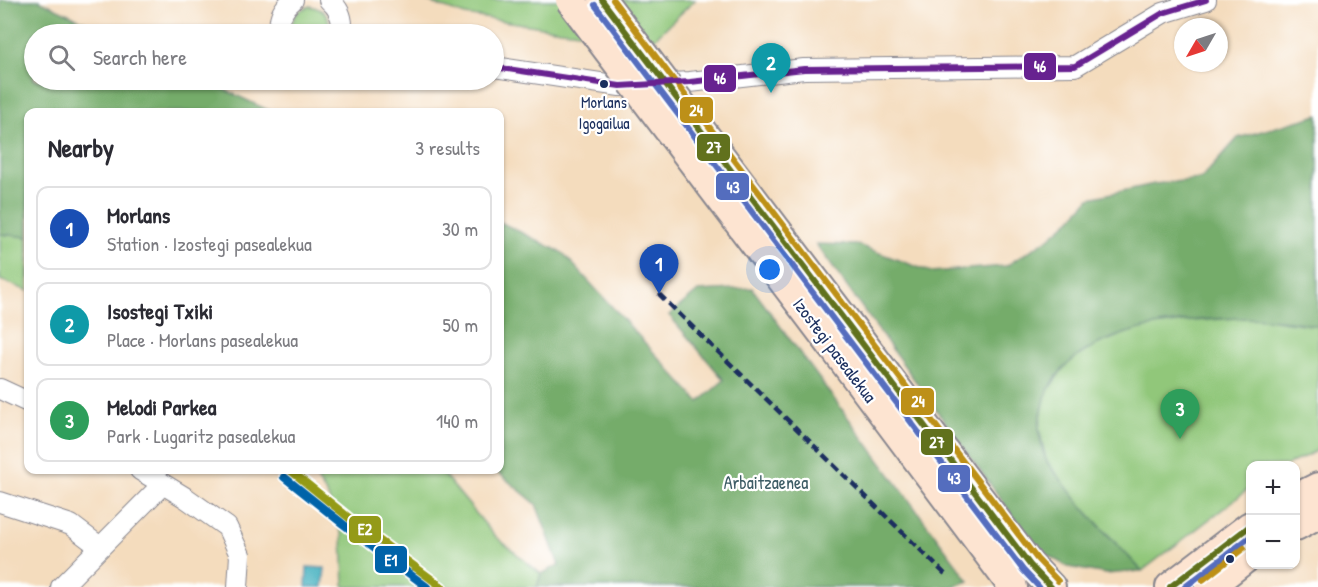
<!DOCTYPE html>
<meta charset="utf-8">
<style>
body{margin:0;font-family:"Patrick Hand",sans-serif;background:#f7f7f7;color:#2b2b33}
.controls{position:absolute;right:18px;bottom:18px;display:grid;overflow:hidden;border-radius:12px;box-shadow:0 2px 4px #0004}
.controls button{width:54px;height:54px;display:grid;place-items:center;padding:0;border:0;border-bottom:2px solid #e1e1e2;background:#fff;color:#2b2b33;font:30px sans-serif}
.compass{position:absolute;left:1174px;top:18px;width:54px;height:54px;border-radius:50%;background:#fff;box-shadow:0 2px 4px #0004;rotate:231deg}
.you{position:absolute;left:770px;top:270px;width:21px;height:21px;margin:-15px;border:4px solid #fff;border-radius:50%;background:#1a73e8;box-shadow:0 0 0 9px #1a73e833}
.badge{display:grid;place-items:center;width:39px;height:39px;border-radius:50%;background:#ea580c;color:#fff;font-size:20px;font-weight:700}
.pin{position:absolute;translate:-50% -50px;filter:drop-shadow(0 2px 3px #0008)}
.pin::after{content:'';position:absolute;top:32px;width:21px;height:18px;background:inherit;clip-path:polygon(0 0,100% 0,50% 100%)}
.list{margin:0;padding:0;list-style:none}
h2{display:flex;justify-content:space-between;align-items:center;height:78px;margin:0;padding:0 24px;font-size:26px}
h2 small{font-size:20px;font-weight:400;color:#7c7c81}
.list li{display:grid;grid-template-columns:39px 1fr auto;gap:18px;align-items:center;box-sizing:border-box;height:84px;margin:0 12px 12px;padding:0 12px;border:2px solid #e1e1e2;border-radius:12px}
.list b{display:block;font-size:22px;white-space:nowrap}
.list p{margin:0;font-size:20px;white-space:nowrap;color:#7c7c81}
.list em{font-size:20px;font-style:normal;color:#7c7c81}
.icon{flex:none;width:33px;height:33px;fill:none;stroke:currentColor;stroke-width:2;stroke-linecap:round;stroke-linejoin:round}
.map{position:relative;flex:none;width:1318px;height:587px;overflow:hidden}
.search{position:absolute;background:#fff;box-shadow:0 2px 4px #0004;left:24px;top:24px;width:480px;height:66px;display:flex;align-items:center;gap:15px;box-sizing:border-box;padding:0 21px;border-radius:33px;color:#7c7c81;font-size:22px}
.panel{position:absolute;background:#fff;box-shadow:0 2px 4px #0004;left:24px;top:108px;width:480px;height:366px;border-radius:12px}
.map>svg:first-child{display:block}
.green{fill:#91c77a;stroke:#567b6c;stroke-width:1.5}
.forest{fill:#74ac6a;stroke:#486e64;stroke-width:1.5}
.water{fill:#41afbe;stroke:#2e6f8e;stroke-width:1.5}
.lines{fill:none;stroke-linecap:round;stroke-linejoin:round}
.minor-casing{stroke:#88868e;stroke-width:22}
.secondary-casing{stroke:#88868e;stroke-width:32}
.minor{stroke:#fff;stroke-width:20}
.secondary{stroke:#fde4d1;stroke-width:28}
.rail{stroke:#1b2f5e;stroke-width:4.5;stroke-dasharray:9 4.5;stroke-linecap:butt}
.secondary-bridge-casing{stroke:#88868e;stroke-width:32;stroke-linecap:butt}
.secondary-bridge{stroke:#fde4d1;stroke-width:28}
.bus-1-casing{stroke:#fff;stroke-width:10}
.bus-2-casing{stroke:#fff;stroke-width:10}
.bus-3-casing{stroke:#fff;stroke-width:10}
.bus-4-casing{stroke:#fff;stroke-width:10}
.bus-1{stroke:#61711d;stroke-width:6}
.bus-2{stroke:#546dbe;stroke-width:6}
.bus-3{stroke:#bd9018;stroke-width:6}
.bus-4{stroke:#672290;stroke-width:6}
.rail-1-casing{stroke:#fff;stroke-width:12}
.rail-2-casing{stroke:#fff;stroke-width:12}
.rail-1{stroke:#949a18;stroke-width:8}
.rail-2{stroke:#0063a9;stroke-width:8}
.bus-dot{fill:#1b2f5e;stroke:#fff;stroke-width:2}
.labels{text-anchor:middle;dominant-baseline:central;stroke-width:4.5;stroke-linejoin:round;paint-order:stroke}
.bus-label{font-size:16px;fill:#1b2f5e;stroke:#fff}
.street-label{font-size:18px;fill:#1b2f5e;stroke:#fff}
.park-label{font-size:18px;fill:#3e5d66;stroke:#fff}
.line-badge{stroke:#fff;stroke-width:2}
.badge-label{font-size:16px;text-anchor:middle;font-weight:bold;fill:#fff}
</style>
<div class="map">
<svg width="1318" height="587" viewBox="0 0 1318 587">
<rect width="100%" height="100%" fill="#fff"/>
<filter id="ink" filterUnits="userSpaceOnUse"><feTurbulence type="fractalNoise" baseFrequency=".0167" numOctaves="2"/><feDisplacementMap in="SourceGraphic" scale="12" xChannelSelector="R" yChannelSelector="G"/><feConvolveMatrix kernelMatrix="1 2 1 2 8 2 1 2 1" color-interpolation-filters="sRGB"/></filter>
<filter id="wash" filterUnits="userSpaceOnUse"><feTurbulence type="fractalNoise" baseFrequency=".008" numOctaves="4" result="noise"/><feDisplacementMap in="SourceGraphic" scale="24" xChannelSelector="R" yChannelSelector="G"/><feGaussianBlur stdDeviation="1.35" result="paint"/><feColorMatrix in="noise" values="0 0 0 0 0 0 0 0 0 0 0 0 0 0 0 0 0 1.4 0 .05"/><feComposite in="paint" operator="in"/></filter>
<g filter="url(#wash)">
<rect width="100%" height="100%" fill="#f4dcbd"/>
<g class="green">
<path d="M 423,0 L 695,0 L 653,40 L 561,30 L 465,15 Z"/>
<path d="M 310,6 C 325,9 333,19 328,34 L 294,34 C 288,21 296,10 310,6 Z"/>
<path d="M 0,234 L 28,237 L 28,291 L 0,280 Z"/>
<path d="M 1251,317 L 1318,326 L 1318,450 L 1288,465 L 1250,466 L 1250,488 L 1142,571 L 1076,500 L 1046,460 L 1039,428 L 1046,393 L 1067,363 L 1096,345 L 1139,328 L 1193,321 Z"/>
<path d="M 311,470 L 440,470 L 494,535 L 541,574 L 537,587 L 344,587 L 342,535 L 327,494 Z"/>
</g>
<g class="forest">
<path d="M 0,0 L 39,0 L 111,34 L 34,34 L 34,80 L 204,80 L 272,112 L 28,112 L 28,237 L 0,234 Z"/>
<path d="M 1318,115 L 1318,326 C 1245,309 1063,313 1043,406 C 1042,413 1038,422 1039,429 C 1039,437 1043,452 1046,460 C 1050,468 1058,475 1063,482 C 1086,514 1115,542 1142,571 L 1106,574 L 1068,567 L 1037,549 L 816,244 L 858,245 L 931,272 L 1006,266 L 1048,239 L 1072,218 L 1090,198 L 1154,184 L 1201,179 L 1238,138 Z"/>
<path d="M 500,222 L 563,253 L 699,402 L 724,380 L 669,315 L 698,291 L 752,288 L 969,581 L 951,587 L 537,587 L 541,574 L 559,565 L 536,504 L 495,470 L 500,470 Z"/>
</g>
<path class="water" d="M 307,567 L 325,568 L 323,587 L 306,587 Z"/>
</g>
<g filter="url(#ink)">
<g class="lines">
<defs>
<g id="minor">
<path d="M 329,0 C 340,9 344,20 341,34"/>
<path d="M 281,34 C 277,20 282,9 293,0"/>
<path d="M 494,67 L 620,86 L 690,82 L 804,69 L 1075,66 L 1163,13 L 1206,0"/>
<path d="M 0,389 L 28,402"/>
<path d="M 140,470 L 186,498 L 227,527 L 240,555 L 238,587"/>
<path d="M 0,502 L 71,525 L 100,547"/>
<path d="M 61,587 L 163,484"/>
</g>
<g id="secondary">
<path d="M 852,329 L 1030,565 L 1051,587"/>
<path d="M 833,347 L 1013,587"/>
<path d="M 1296,498 L 1318,487"/>
<path d="M 1296,526 L 1318,514"/>
<path d="M 1170,587 L 1250,526"/>
<path d="M 1209,587 L 1250,555"/>
</g>
</defs>
<use href="#minor" class="minor-casing"/>
<use href="#secondary" class="secondary-casing"/>
<use href="#minor" class="minor"/>
<use href="#secondary" class="secondary"/>
<path class="rail" d="M 659,294 L 945,574"/>
<defs>
<g id="secondary-bridge">
<path d="M 570,0 L 833,347"/>
<path d="M 602,0 L 852,329"/>
</g>
</defs>
<use href="#secondary-bridge" class="secondary-bridge-casing"/>
<use href="#secondary-bridge" class="secondary-bridge"/>
<defs>
<g id="bus-1">
<path d="M 602,0 L 1030,565 L 1051,587"/>
<path d="M 1170,587 L 1250,526"/>
</g>
<g id="bus-2">
<path d="M 595,5 L 1023,570 L 1039,587"/>
<path d="M 1185,587 L 1250,537"/>
</g>
<g id="bus-3">
<path d="M 613,0 L 1037,559 L 1058,581"/>
<path d="M 1203,580 L 1244,548"/>
</g>
<path id="bus-4" d="M 494,67 L 620,86 L 690,82 L 804,69 L 1075,66 L 1163,13 L 1206,0"/>
</defs>
<use href="#bus-1" class="bus-1-casing"/>
<use href="#bus-2" class="bus-2-casing"/>
<use href="#bus-3" class="bus-3-casing"/>
<use href="#bus-4" class="bus-4-casing"/>
<use href="#bus-1" class="bus-1"/>
<use href="#bus-2" class="bus-2"/>
<use href="#bus-3" class="bus-3"/>
<use href="#bus-4" class="bus-4"/>
<defs>
<path id="rail-1" d="M 290,470 L 348,517 L 442,587"/>
<path id="rail-2" d="M 284,477 L 343,524 L 427,587"/>
</defs>
<use href="#rail-1" class="rail-1-casing"/>
<use href="#rail-2" class="rail-2-casing"/>
<use href="#rail-1" class="rail-1"/>
<use href="#rail-2" class="rail-2"/>
</g>
</g>
<g class="bus-dot">
<circle cx="604" cy="84" r="5"/>
<circle cx="1230" cy="559" r="5"/>
</g>
<g class="labels">
<g class="bus-label">
<text x="604" y="102">Morlans<tspan x="604" dy="21">Igogailua</tspan></text>
</g>
<g class="street-label">
<text transform="translate(835 350) rotate(53)">Izostegi pasealekua</text>
</g>
<g class="park-label">
<text x="766" y="482">Arbaitzaenea</text>
</g>
</g>
<g class="line-badge">
<rect x="1023" y="52" width="34" height="29" rx="6" fill="#672290"/>
<rect x="703" y="64" width="34" height="29" rx="6" fill="#672290"/>
<rect x="679" y="96" width="35" height="28" rx="6" fill="#bd9018"/>
<rect x="696" y="133" width="35" height="29" rx="6" fill="#61711d"/>
<rect x="715" y="172" width="35" height="29" rx="6" fill="#546dbe"/>
<rect x="900" y="387" width="35" height="29" rx="6" fill="#bd9018"/>
<rect x="920" y="428" width="34" height="28" rx="6" fill="#61711d"/>
<rect x="937" y="464" width="34" height="29" rx="6" fill="#546dbe"/>
<rect x="348" y="515" width="34" height="29" rx="6" fill="#949a18"/>
<rect x="374" y="545" width="34" height="29" rx="6" fill="#0063a9"/>
</g>
<g class="badge-label">
<text x="1040" y="72">46</text>
<text x="720" y="84">46</text>
<text x="696" y="116">24</text>
<text x="714" y="153">27</text>
<text x="733" y="193">43</text>
<text x="918" y="407">24</text>
<text x="937" y="448">27</text>
<text x="954" y="484">43</text>
<text x="365" y="535">E2</text>
<text x="391" y="566">E1</text>
</g>
</svg>
<div class="controls">
<button>+</button>
<button>−</button>
</div>
<svg class="compass" viewBox="-18 -18 36 36"><path d="M0-13l5 13h-10z" fill="#e53935"/><path d="M0 13l5-13h-10z" fill="#7c7c81"/></svg>
<div class="you"></div>
<div class="pin badge" style="left:659px;top:294px;background:#1a4fb4">1</div>
<div class="pin badge" style="left:771px;top:93px;background:#0f9aa8">2</div>
<div class="pin badge" style="left:1180px;top:439px;background:#2e9e5b">3</div>
<div class="search"><svg class="icon" aria-label="search" viewBox="0 0 24 24"><circle cx="10" cy="10" r="6"/><path d="M15 15l6 6"/></svg>Search here</div>
<section class="panel">
<h2>Nearby<small>3 results</small></h2>
<ul class="list">
<li><span class="badge" style="background:#1a4fb4">1</span><div><b>Morlans</b><p>Station · Izostegi pasealekua</p></div><em>30 m</em></li>
<li><span class="badge" style="background:#0f9aa8">2</span><div><b>Isostegi Txiki</b><p>Place · Morlans pasealekua</p></div><em>50 m</em></li>
<li><span class="badge" style="background:#2e9e5b">3</span><div><b>Melodi Parkea</b><p>Park · Lugaritz pasealekua</p></div><em>140 m</em></li>
</ul>
</section>
</div>
